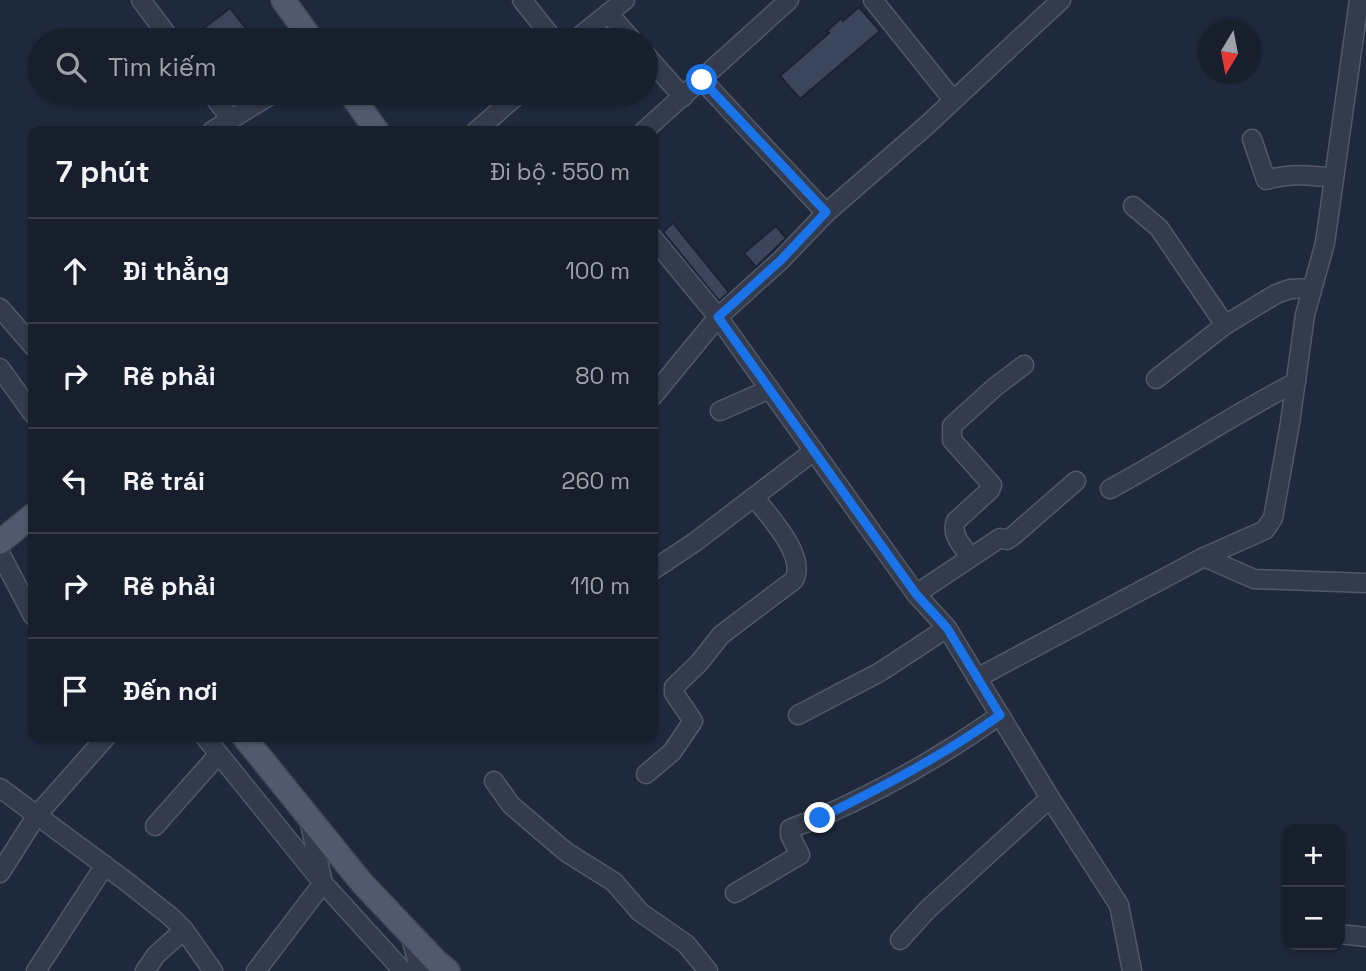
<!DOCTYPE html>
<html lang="vi">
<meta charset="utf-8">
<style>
body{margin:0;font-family:"Space Grotesk",sans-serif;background:#202735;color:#f1f3f6}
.controls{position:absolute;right:21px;bottom:21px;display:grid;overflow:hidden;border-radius:14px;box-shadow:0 2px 5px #0004}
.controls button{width:63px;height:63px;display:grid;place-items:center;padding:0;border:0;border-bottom:2px solid #363d49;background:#171f2d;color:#f1f3f6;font:35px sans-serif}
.compass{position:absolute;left:1198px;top:21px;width:63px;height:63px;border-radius:50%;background:#171f2d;box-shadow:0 2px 5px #0004;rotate:190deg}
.stop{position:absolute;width:21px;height:21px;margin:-16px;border:5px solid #1a73e8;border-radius:50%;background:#fff}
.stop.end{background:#1a73e8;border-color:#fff;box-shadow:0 2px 7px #0008}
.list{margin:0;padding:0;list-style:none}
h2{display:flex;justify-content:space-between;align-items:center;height:91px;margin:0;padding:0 28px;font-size:30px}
h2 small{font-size:23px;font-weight:400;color:#9ea2aa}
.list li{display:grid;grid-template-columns:46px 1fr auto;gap:21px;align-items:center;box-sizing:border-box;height:105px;padding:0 28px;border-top:2px solid #363d49}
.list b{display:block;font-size:26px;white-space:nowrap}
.list em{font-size:23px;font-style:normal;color:#9ea2aa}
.icon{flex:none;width:38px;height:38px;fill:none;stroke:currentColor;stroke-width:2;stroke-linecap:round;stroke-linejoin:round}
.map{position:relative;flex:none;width:1366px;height:971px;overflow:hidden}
.search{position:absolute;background:#171f2d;box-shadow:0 2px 5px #0004;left:28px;top:28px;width:630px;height:77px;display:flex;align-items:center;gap:18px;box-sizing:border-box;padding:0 24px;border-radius:38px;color:#9ea2aa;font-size:26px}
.panel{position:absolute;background:#171f2d;box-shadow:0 2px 5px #0004;left:28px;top:126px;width:630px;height:616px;border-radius:14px}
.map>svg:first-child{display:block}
.building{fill:#3b455c;stroke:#1b2233;stroke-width:2}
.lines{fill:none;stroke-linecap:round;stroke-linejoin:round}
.minor-casing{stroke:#51586a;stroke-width:21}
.major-casing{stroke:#3d4455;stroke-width:26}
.minor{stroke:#333b4c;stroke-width:18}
.major{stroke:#515a6c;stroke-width:23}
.route{stroke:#1a73e8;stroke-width:9}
</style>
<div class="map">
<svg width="1366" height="971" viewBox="0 0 1366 971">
<rect width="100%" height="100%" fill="#1f293c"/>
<g class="building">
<path d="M 859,7 L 880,31 L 800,99 L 780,76 L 829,33 L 827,31 L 841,18 L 843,21 Z"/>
<path d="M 230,8 L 255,40 L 214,40 L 204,28 Z"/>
<path d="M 673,223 L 729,292 L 719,301 L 663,232 Z"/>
<path d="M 776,226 L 786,238 L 756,267 L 744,253 Z"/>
</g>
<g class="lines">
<defs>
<g id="minor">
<path d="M 141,0 L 171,40"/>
<path d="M 522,0 L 554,40"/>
<path d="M 873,0 L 953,100"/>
<path d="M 608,13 L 632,40"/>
<path d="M 575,40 L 625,0"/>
<path d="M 646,55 L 683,97"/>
<path d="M 702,80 L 826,213"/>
<path d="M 211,93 L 230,118"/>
<path d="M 212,131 L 274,93"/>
<path d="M 476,131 L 520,93"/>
<path d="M 644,131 L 789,0"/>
<path d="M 1252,139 L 1266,180 C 1290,173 1310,175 1334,178"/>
<path d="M 1133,206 L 1159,228 L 1225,325"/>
<path d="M 653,238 L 718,317 L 916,594 L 947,628 L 1050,798 L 1119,905 L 1132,971"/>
<path d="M 0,308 L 33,346"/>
<path d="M 0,368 L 33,414"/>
<path d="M 1156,379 L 1225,325 L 1276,294 L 1290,289 L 1312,288"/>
<path d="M 653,396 L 718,317 L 781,260 L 826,213 L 926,126 L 1061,0"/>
<path d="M 720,411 L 770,389"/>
<path d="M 1110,489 C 1173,455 1232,415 1296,382"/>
<path d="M 0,553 L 33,616"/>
<path d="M 970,557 C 963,547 950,534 956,521 L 990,490 L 992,485 L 952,440 L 952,426 L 995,387 L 1024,365"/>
<path d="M 1204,557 L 1265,530 L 1273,518 L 1290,423 L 1305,315 L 1325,243 L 1359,0"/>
<path d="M 653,570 L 695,542 L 814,451"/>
<path d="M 916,594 L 1000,538 L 1007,540 L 1014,535 L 1076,481"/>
<path d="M 977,678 L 1204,557 L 1254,579 L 1366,583"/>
<path d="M 798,715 L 880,672 L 947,628"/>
<path d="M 205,737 L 323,883 L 403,971"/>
<path d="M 646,774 L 672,752 L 693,721 L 674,693 L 674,687 L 699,663 L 721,635 L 794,580 C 807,556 769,516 754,497"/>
<path d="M 494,781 L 511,805 L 566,852 L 614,882 L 640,912 L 686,944 L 708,971"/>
<path d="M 0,788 L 127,882 L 171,917 L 184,930 L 213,971"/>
<path d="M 155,826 L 218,755"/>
<path d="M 0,873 L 37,815 L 106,737"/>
<path d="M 735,893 L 800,855 L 790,835 L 790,829 C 800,824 811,822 821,817 C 884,789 944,755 1000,715"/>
<path d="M 410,934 L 420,971"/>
<path d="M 1340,934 L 1366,937"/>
<path d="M 900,940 L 927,910 L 1050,798"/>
<path d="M 36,971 L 105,865"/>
<path d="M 145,971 L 156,955 L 184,930"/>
<path d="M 256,971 L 323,883 L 309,819"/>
</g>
<g id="major">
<path d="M 283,0 L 312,40"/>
<path d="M 350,93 L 377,131"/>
<path d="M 0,542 L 33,515"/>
<path d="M 244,737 L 362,883 L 436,961 L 448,971"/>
</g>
</defs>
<use href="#minor" class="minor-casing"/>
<use href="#major" class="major-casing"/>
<use href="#minor" class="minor"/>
<use href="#major" class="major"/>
</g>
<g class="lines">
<path class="route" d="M 702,80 L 826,212 L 781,260 L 718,317 L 916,594 L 947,628 L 1000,715 C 941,757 884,786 820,818"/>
</g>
</svg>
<div class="controls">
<button>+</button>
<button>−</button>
</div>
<svg class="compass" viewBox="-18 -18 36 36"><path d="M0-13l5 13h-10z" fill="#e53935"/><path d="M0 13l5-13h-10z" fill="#9ea2aa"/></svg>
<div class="stop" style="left:702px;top:80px"></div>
<div class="stop end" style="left:820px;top:818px"></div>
<div class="search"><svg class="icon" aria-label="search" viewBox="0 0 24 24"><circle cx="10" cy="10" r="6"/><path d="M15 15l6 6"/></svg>Tìm kiếm</div>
<section class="panel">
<h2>7 phút<small>Đi bộ · 550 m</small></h2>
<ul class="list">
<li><svg class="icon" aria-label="ahead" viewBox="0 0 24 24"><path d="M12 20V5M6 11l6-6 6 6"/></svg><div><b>Đi thẳng</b></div><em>100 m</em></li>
<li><svg class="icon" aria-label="right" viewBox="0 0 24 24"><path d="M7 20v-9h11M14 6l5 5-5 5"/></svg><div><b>Rẽ phải</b></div><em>80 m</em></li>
<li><svg class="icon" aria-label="left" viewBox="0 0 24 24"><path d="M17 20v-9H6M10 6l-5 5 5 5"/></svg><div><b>Rẽ trái</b></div><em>260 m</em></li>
<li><svg class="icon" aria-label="right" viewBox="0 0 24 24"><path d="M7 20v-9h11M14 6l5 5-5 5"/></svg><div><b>Rẽ phải</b></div><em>110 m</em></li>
<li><svg class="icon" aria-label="arrive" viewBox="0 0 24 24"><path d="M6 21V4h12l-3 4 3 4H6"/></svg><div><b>Đến nơi</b></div></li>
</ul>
</section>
</div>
